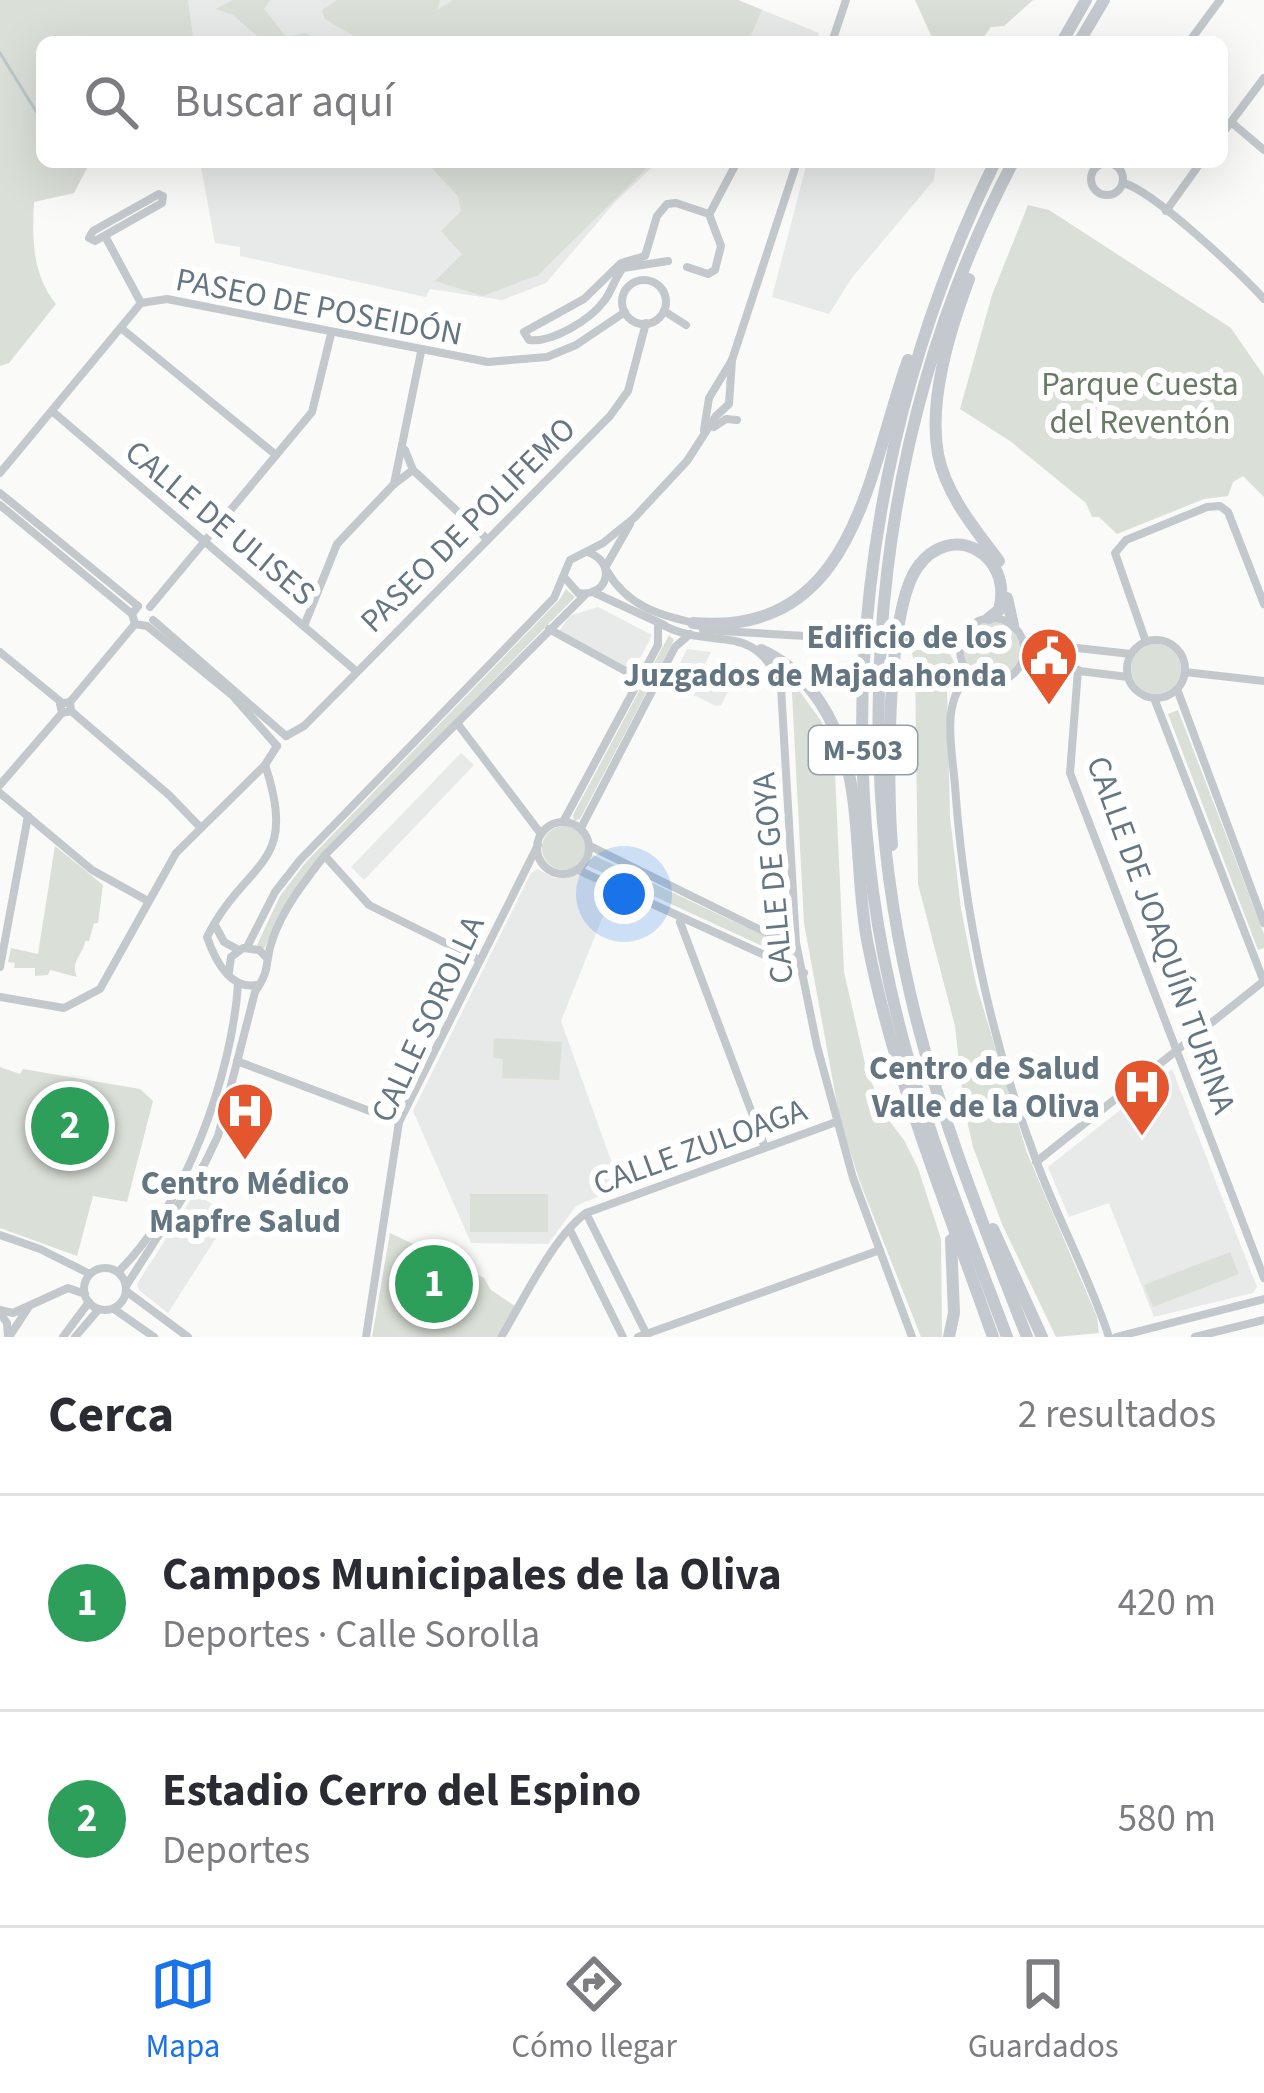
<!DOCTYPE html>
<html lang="es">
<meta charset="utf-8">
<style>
body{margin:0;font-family:"Source Sans 3",sans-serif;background:#f2f2f3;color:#2b2b33}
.you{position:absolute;left:624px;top:894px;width:42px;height:42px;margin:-30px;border:9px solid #fff;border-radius:50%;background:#1a73e8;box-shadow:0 0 0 18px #1a73e833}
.badge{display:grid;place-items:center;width:78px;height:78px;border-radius:50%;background:#1a73e8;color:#fff;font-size:39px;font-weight:700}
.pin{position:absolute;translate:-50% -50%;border:6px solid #fff;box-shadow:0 3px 12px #0006}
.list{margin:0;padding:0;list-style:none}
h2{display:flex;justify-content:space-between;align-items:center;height:156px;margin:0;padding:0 48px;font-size:51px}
h2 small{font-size:39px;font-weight:400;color:#7c7c81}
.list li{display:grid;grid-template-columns:78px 1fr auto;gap:36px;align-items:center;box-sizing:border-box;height:216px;padding:0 48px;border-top:3px solid #e1e1e2}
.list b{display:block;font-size:45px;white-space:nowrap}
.list p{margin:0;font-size:39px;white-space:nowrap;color:#7c7c81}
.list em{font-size:39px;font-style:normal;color:#7c7c81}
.icon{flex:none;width:66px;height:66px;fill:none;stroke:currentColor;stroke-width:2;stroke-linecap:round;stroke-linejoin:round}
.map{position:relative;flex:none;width:1264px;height:1337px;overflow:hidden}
.search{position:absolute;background:#fff;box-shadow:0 12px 48px #0002;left:36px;right:36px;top:36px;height:132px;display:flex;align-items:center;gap:30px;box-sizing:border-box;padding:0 42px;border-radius:18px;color:#7c7c81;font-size:45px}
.sheet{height:588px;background:#fff}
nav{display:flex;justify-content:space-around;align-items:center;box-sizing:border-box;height:168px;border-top:3px solid #e1e1e2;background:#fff;font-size:33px;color:#7c7c81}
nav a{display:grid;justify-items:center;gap:6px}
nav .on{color:#1a73e8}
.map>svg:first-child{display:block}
.built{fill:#e8e9e9}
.green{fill:#dadfd7}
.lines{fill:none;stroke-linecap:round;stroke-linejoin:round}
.stream{stroke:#bbc7cb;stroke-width:3}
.minor{stroke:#c3c8cc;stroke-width:8}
.highway{stroke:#c3c9ce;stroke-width:12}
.labels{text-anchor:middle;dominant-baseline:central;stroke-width:12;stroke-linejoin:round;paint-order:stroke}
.shield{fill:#fff;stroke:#939fa8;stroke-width:3}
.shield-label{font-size:30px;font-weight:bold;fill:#657683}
.street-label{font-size:33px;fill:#657683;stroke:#fff}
.park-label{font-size:33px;fill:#687a64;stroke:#fff}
.poi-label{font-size:33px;font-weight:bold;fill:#657683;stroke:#fff;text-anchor:end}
</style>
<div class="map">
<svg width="1264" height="1337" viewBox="0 0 1264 1337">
<rect width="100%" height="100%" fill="#fafaf8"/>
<g class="built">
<path d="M 188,0 L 738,0 L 819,33 L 816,42 L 194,42 Z"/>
<path d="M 200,162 L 658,162 L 616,201 L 546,283 L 502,300 L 430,289 L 426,297 L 240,256 L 240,247 L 215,243 Z"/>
<path d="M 807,162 L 936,162 L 934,180 L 851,279 L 829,314 L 772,297 Z"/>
<path d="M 598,607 L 652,635 L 633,672 L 559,632 L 569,616 Z"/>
<path d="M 687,649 L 711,652 L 701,672 L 730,688 L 721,705 L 716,706 L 670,683 Z"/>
<path d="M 461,753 L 474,765 L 364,880 L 351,867 Z"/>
<path d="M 537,869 L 555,878 L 580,875 L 613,891 L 561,1021 L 623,1194 L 614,1190 L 576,1206 L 548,1244 L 471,1243 L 413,1111 L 531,873 Z"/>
<path d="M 1172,1069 L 1257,1287 L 1253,1293 L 1154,1317 L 1109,1203 L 1069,1217 L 1048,1167 Z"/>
<path d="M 195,1193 L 230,1216 L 168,1313 L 139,1290 L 137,1284 Z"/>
</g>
<g class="green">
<path d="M 0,0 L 188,0 L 194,42 L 42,42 L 42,162 L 90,162 L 74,193 L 34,202 C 32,239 32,274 56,304 L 9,363 L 0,366 Z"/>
<path d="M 233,0 L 270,0 L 264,9 L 286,37 L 306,33 L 323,42 L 264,42 L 233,15 L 216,9 Z"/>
<path d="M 337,0 L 440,0 L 437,10 L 453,0 L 738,0 L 762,10 L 748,42 L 354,42 L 354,36 L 325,19 L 322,10 Z"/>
<path d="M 915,0 L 1033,0 L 1004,26 L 991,27 L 980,42 L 934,42 Z"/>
<path d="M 426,162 L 653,162 L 538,275 L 483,296 L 435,281 L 462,254 L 441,231 L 461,211 L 458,196 Z"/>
<path d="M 1028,205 L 1049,210 L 1231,328 L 1264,376 L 1264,497 L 1243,476 L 1233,482 L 1228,496 L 1204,499 L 1117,534 L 1099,517 L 1092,517 L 1086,503 L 1010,441 L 960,409 L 992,295 Z"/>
<path d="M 566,589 L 575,597 L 323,854 L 281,913 L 264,949 L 257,945 L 280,896 L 306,862 L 560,599 Z"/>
<circle cx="992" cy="650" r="28"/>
<path d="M 669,635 L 674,640 L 580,819 L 574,821 L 573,815 Z"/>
<circle cx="1156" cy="669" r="25"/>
<path d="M 911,649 L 950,654 L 960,674 L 947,688 L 950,817 L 961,909 L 976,984 L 1027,1153 L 1097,1317 L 1099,1333 L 1056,1337 L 1002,1224 L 973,1147 L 964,1107 L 955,1026 L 918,884 L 915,665 Z"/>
<path d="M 786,672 L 821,721 L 834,751 L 844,972 L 867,1072 L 887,1118 L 904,1140 L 918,1168 L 941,1239 L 942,1337 L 921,1337 L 860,1182 L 840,1120 L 804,923 L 792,693 Z"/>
<path d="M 1178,710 L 1264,934 L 1264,948 L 1258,950 L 1168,714 Z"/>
<circle cx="564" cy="848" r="22"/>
<path d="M 55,846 L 103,885 L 98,923 L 94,923 L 89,941 L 85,941 C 83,955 70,961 77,977 L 50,970 L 48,975 L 35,976 L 35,968 L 14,968 L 15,963 L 8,962 L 11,948 L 38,954 Z"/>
<path d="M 593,855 L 796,951 L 797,962 L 588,866 Z"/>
<path d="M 494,1038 L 562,1042 L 559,1080 L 502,1078 L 503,1059 L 493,1058 Z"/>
<path d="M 0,1067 L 20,1074 L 23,1069 L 140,1089 L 153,1101 L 127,1202 L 93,1196 L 77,1256 L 0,1228 Z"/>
<rect x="470" y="1194" width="78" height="38"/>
<path d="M 390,1233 L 484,1278 L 491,1290 L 515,1306 L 496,1337 L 372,1337 Z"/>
<path d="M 1230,1252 L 1239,1274 L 1153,1307 L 1144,1285 Z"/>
</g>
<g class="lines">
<path class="stream" d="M 0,53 L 42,121"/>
<g class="minor">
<path d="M 832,42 L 846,0"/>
<path d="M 1189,42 L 1220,0"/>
<path d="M 1231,122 L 1264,150"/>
<path d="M 1222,134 L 1264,78"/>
<circle cx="1107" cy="179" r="16"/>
<path d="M 1123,183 C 1153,190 1241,274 1264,299"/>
<path d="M 159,194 L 163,196 L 162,203 L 95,241 L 89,238 L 93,231 Z"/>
<path d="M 1166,211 L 1201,162"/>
<path d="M 710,213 L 737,162"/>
<path d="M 105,236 L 141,303"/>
<path d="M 668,261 L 623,268 C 614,279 612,291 604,301 C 590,320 552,343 529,340 L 524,332 L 584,299 L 621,263 L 645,256 L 657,216 L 667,204 L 676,203 L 709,214 L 721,246 L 715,270 L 708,274 L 687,267"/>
<circle cx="644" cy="302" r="22"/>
<path d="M 664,311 L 686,325"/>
<path d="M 121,328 L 276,455"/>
<path d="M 52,411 L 356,671"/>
<path d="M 714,427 L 726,419 L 737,420"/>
<path d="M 704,430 L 709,398 L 732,360 L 797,162"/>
<path d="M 405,450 L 413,470 L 487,539"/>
<path d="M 0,473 L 141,303 L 167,299 L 488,362 L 547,357 L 576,345 L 625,312"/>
<path d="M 394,484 L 421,352"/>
<path d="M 0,493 L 138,606"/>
<path d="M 0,505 L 132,614"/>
<path d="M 606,566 L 630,524"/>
<path d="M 607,571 C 627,605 657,615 695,623"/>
<path d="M 566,579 L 578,593 C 609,598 617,561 587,552"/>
<path d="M 595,593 L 664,625"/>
<path d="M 138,606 L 132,614 L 135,624 L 147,626 L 233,696 L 277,746"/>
<path d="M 150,607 L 312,412 L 331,334"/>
<circle cx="992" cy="650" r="32"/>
<path d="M 153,620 L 286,736"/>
<path d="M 663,625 C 713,652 755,618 781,687 L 796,943 L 817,1046 L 853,1178 L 912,1337"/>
<path d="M 304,626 L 337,544 L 394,484 L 413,470"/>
<path d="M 549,629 L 640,679"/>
<path d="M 703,630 L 944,644 L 965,633"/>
<circle cx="1156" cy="669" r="29"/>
<path d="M 1023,642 L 1131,654"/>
<path d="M 1146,642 L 1115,553 L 1126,540 L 1207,507 L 1220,506 L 1228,512 L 1264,604"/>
<path d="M 0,652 L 61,702"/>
<path d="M 1022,664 L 1128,677"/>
<path d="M 1078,670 L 1070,773 L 1264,1278"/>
<path d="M 1185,672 L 1264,681"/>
<path d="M 970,674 C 940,702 952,747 955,786 C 964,913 991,1040 1036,1160 C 1058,1220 1089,1276 1109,1337"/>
<path d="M 1177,689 L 1264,923"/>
<path d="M 1154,698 L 1264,982"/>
<path d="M 70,702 L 135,624"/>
<path d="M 71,711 L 169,795 L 201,828"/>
<path d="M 457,723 L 541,834"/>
<path d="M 286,736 L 304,726 L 610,416 L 628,391 L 646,323"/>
<path d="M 0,785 L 62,713 L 71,711 L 70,702 L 60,704 L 62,713"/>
<path d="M 0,793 L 92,870 L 148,901"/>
<path d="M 563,822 L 658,645 L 658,625"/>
<circle cx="563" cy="848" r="26"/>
<path d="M 581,828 L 675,647 L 690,634"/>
<path d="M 590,846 L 775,937 L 796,943"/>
<path d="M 325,856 L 369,905 L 480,960"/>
<path d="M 578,870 L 804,973"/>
<path d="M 680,922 L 764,1145"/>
<path d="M 216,927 L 224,942 L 237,949"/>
<path d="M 247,947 L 275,892 L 300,860 L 554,598 L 570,560 L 603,543 L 634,518 L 687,461 L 716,416 L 729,404 L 732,360"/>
<path d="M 0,967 L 28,816"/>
<path d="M 229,972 L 231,957 L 243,948 L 259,950 L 267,958"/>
<path d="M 257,985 C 230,990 215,960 207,937 C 246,859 300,868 265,765"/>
<path d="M 0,997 L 64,1008 L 100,989 L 176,853 L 265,765 L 277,746"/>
<path d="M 237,1061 L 399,1122"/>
<path d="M 1036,1162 L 1264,981"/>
<path d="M 586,1213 L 647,1335"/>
<path d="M 570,1230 L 623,1337"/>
<path d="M 0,1235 L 40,1249 L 90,1274"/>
<circle cx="105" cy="1289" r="21"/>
<path d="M 118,1272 C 184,1208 232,1076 238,984"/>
<path d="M 126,1286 L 205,1163 L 218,1136 L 255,992 C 273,965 263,964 273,938 C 284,907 305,881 325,855 L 585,595"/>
<path d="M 126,1291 L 188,1337"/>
<path d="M 114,1309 L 154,1337"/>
<path d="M 0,1310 L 13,1313 L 68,1288 L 85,1294"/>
<path d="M 0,1313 L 7,1323 L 8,1337"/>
<path d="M 9,1337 L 28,1308"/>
<path d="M 63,1337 L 89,1302"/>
<path d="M 75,1337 L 99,1309"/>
<path d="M 366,1337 L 399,1122 L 538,845"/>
<path d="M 501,1337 C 523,1301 553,1237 586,1213 L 836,1122"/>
<path d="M 638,1337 L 880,1250"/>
<path d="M 1116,1337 L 1264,1299"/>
<path d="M 1195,1337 L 1264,1320"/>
</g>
<g class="highway">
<path d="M 1062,42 L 1086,0"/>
<path d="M 1079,42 L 1104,0"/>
<path d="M 995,162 C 864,429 825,739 900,1028 C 927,1134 969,1235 1007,1337"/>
<path d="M 1013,162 C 880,415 846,716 910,993 C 937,1111 983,1224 1027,1337"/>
<path d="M 969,279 C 950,330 928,400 938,454 C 946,495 975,529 999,561"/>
<path d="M 1007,598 L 1013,625"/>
<path d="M 693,623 C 855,637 867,475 908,360"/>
<path d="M 761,650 C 800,667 827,705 841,745 C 862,803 855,883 868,945 C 895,1081 947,1206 993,1337"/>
<path d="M 892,845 C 887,788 886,613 917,568 C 951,519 1014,554 999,610 L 989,618"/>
<path d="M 993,1229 L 1042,1337"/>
<path d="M 949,1337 L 954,1313 L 951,1240"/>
</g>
</g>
<defs>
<symbol id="civic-pin" viewBox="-11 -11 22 30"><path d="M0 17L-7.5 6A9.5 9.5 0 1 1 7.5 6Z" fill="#e4572e" stroke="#fff"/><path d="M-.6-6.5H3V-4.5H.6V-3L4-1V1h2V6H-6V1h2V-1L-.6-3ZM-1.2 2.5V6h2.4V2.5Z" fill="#fff"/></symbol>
<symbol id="hospital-pin" viewBox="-11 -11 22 30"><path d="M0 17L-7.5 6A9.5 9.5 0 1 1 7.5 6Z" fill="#e4572e" stroke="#fff"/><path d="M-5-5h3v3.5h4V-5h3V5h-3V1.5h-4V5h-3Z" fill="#fff"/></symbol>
</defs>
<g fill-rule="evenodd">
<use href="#civic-pin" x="1016" y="623" width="66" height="90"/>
<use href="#hospital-pin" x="1109" y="1054" width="66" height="90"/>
<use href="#hospital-pin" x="212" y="1078" width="66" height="90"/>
</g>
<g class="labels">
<rect class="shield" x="809" y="726" width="108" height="48" rx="9"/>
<g class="shield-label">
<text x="863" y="750">M-503</text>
</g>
<g class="street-label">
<text transform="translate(319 307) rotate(11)">PASEO DE POSEIDÓN</text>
<text transform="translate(220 523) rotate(40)">CALLE DE ULISES</text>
<text transform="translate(468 525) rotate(-45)">PASEO DE POLIFEMO</text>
<text transform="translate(773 878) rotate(-95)">CALLE DE GOYA</text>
<text transform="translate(1161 935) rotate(70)">CALLE DE JOAQUÍN TURINA</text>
<text transform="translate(428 1019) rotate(-65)">CALLE SOROLLA</text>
<text transform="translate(700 1147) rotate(-20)">CALLE ZULOAGA</text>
</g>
<g class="park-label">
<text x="1140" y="384">Parque Cuesta<tspan x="1140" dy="38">del Reventón</tspan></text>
</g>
<g class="poi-label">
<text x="1007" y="637">Edificio de los<tspan x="1007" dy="38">Juzgados de Majadahonda</tspan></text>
<text x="1100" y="1068">Centro de Salud<tspan x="1100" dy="38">Valle de la Oliva</tspan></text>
<text x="245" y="1183" text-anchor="middle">Centro Médico<tspan x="245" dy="38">Mapfre Salud</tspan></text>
</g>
</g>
</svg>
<div class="you"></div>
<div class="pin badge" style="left:434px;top:1284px;background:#2e9e5b">1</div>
<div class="pin badge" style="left:70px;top:1126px;background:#2e9e5b">2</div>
<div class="search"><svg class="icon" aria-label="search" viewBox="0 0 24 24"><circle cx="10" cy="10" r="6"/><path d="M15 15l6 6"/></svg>Buscar aquí</div>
</div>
<section class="sheet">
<h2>Cerca<small>2 resultados</small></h2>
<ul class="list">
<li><span class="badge" style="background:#2e9e5b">1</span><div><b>Campos Municipales de la Oliva</b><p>Deportes · Calle Sorolla</p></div><em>420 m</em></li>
<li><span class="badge" style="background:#2e9e5b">2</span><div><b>Estadio Cerro del Espino</b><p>Deportes</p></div><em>580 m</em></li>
</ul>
</section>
<nav>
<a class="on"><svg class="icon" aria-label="map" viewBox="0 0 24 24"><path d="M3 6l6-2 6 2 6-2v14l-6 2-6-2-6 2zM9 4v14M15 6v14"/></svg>Mapa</a>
<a><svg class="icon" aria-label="directions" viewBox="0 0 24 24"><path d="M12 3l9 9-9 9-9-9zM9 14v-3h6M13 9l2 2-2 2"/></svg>Cómo llegar</a>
<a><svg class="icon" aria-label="saved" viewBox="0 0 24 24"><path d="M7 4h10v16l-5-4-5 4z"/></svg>Guardados</a>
</nav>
